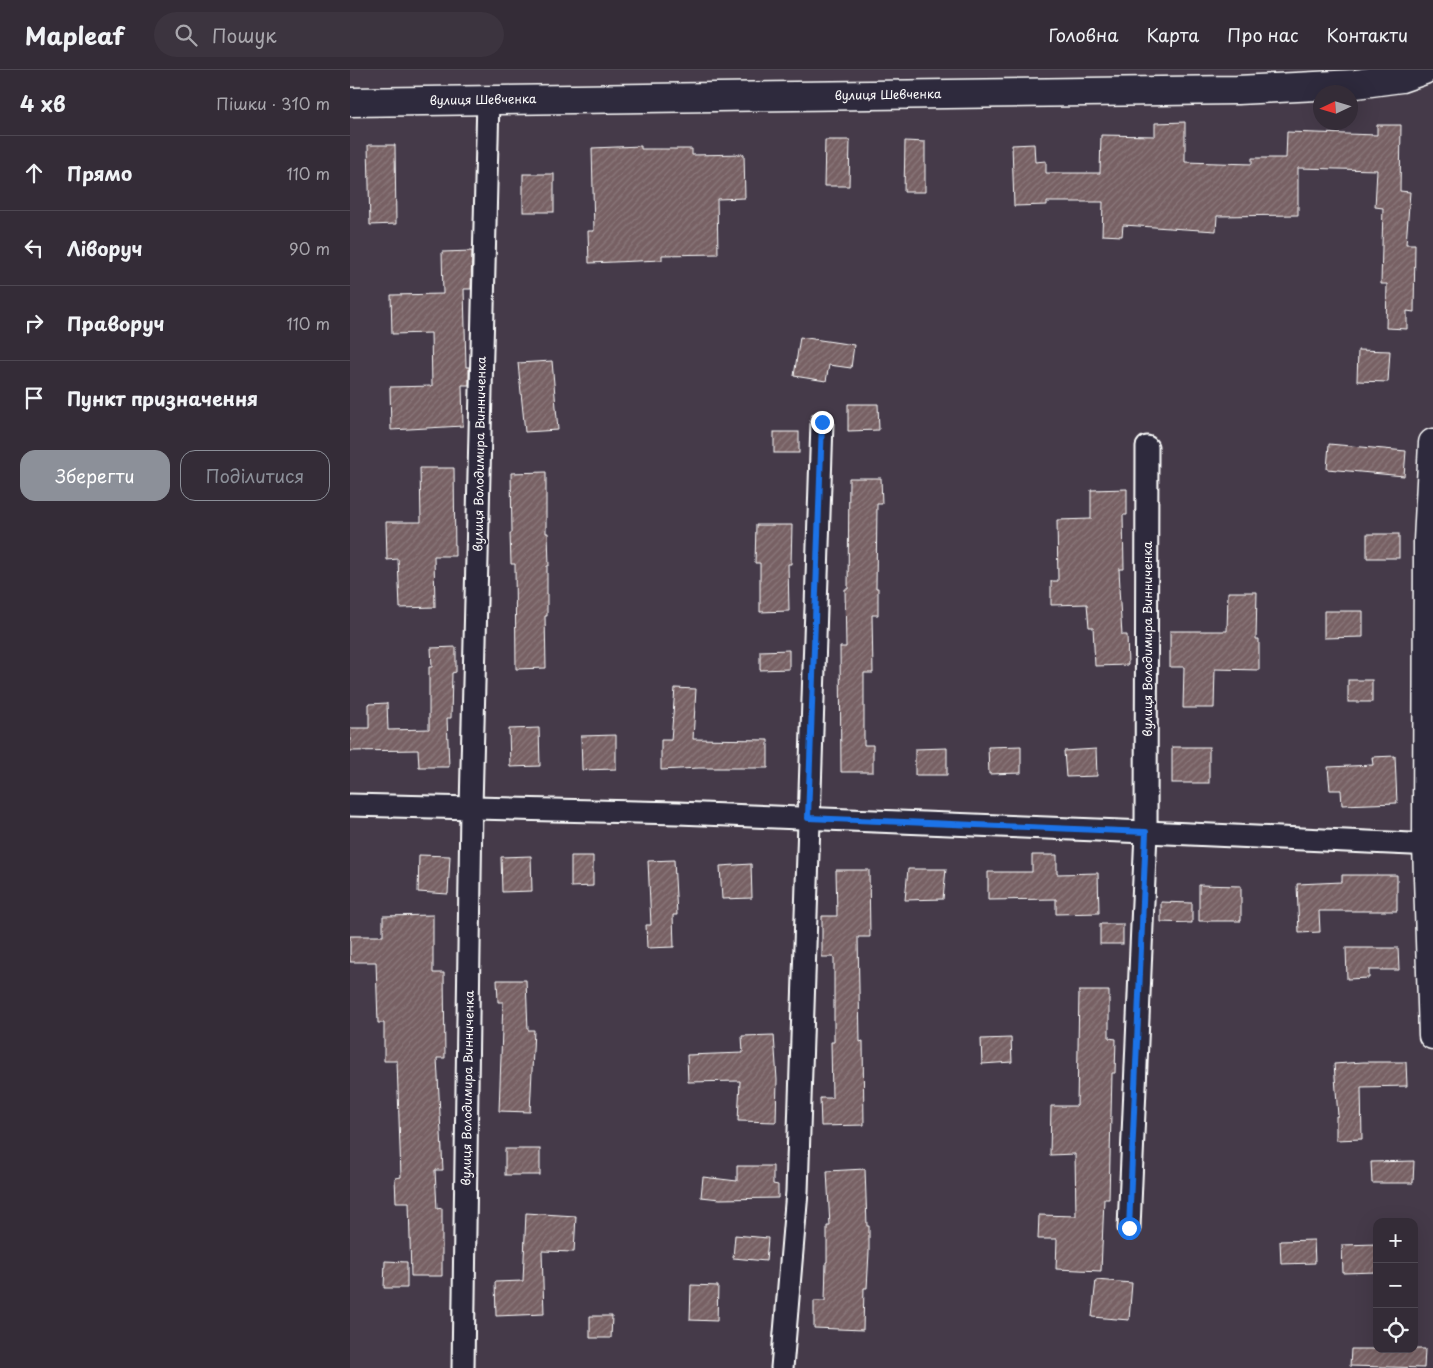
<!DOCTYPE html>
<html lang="uk">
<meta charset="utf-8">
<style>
body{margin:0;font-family:"Playpen Sans",sans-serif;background:#3c343f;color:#f1f3f6}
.controls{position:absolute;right:15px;bottom:15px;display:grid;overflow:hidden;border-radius:10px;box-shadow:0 5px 20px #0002}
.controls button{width:45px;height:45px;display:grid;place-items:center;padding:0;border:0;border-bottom:1px solid #4e4852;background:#342c37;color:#f1f3f6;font:25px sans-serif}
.compass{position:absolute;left:963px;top:15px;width:45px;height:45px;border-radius:50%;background:#342c37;box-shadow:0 5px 20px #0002;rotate:266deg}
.stop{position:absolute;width:15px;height:15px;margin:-11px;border:4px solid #1a73e8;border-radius:50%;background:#fff}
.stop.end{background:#1a73e8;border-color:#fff;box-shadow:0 1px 5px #0008}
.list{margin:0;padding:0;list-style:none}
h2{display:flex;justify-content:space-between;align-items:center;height:65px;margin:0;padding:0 20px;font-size:21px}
h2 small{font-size:16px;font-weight:400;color:#a9a7ad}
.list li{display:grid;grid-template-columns:32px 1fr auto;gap:15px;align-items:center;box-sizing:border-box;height:75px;padding:0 20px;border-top:1px solid #4e4852}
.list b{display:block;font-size:19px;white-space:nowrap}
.list em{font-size:16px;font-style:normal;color:#a9a7ad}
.actions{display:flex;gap:10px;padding:15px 20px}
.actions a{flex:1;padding:11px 0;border:1px solid #8c9099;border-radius:15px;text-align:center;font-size:18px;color:#8c9099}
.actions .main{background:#8c9099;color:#fff}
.icon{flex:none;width:28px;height:28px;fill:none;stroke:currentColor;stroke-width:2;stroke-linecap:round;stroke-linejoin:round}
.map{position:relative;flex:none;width:1083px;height:1298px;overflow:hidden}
header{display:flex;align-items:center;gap:30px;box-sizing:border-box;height:70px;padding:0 25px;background:#342c37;border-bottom:1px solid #4e4852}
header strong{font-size:24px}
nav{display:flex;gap:28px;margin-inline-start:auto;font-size:18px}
.search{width:350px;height:45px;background:#3c343f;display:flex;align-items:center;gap:12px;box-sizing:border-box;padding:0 18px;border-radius:28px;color:#a9a7ad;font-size:19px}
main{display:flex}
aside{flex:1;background:#342c37}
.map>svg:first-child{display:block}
.building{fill:url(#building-hatch);stroke:#fff}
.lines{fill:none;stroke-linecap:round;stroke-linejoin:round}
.minor-casing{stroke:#fff;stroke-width:25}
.tertiary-casing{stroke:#fff;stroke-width:31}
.secondary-casing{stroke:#fff;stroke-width:31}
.minor{stroke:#2f2a3d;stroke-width:21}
.tertiary{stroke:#2f2a3d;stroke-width:28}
.secondary{stroke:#2f2a3d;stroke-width:28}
.route{stroke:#1a73e8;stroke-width:6}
.labels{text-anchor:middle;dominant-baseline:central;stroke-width:4.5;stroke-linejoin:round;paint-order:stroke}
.street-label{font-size:12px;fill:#fff;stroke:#2f2a3d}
</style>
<header>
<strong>Mapleaf</strong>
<div class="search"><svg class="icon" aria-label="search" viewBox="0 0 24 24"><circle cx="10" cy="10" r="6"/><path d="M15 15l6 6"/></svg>Пошук</div>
<nav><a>Головна</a><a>Карта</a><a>Про нас</a><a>Контакти</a></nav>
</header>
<main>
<aside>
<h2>4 хв<small>Пішки · 310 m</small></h2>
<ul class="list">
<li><svg class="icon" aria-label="ahead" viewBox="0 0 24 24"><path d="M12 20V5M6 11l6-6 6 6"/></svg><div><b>Прямо</b></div><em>110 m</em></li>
<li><svg class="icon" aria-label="left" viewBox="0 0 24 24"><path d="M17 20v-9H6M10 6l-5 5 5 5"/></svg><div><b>Ліворуч</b></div><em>90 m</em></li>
<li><svg class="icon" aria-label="right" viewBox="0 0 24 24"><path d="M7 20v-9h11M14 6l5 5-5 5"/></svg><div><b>Праворуч</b></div><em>110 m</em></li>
<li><svg class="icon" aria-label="arrive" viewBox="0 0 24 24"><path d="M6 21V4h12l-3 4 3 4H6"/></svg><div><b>Пункт призначення</b></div></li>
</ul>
<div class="actions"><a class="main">Зберегти</a><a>Поділитися</a></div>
</aside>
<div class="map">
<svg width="1083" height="1298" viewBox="0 0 1083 1298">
<defs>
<pattern id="building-hatch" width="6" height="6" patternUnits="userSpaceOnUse" patternTransform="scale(1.25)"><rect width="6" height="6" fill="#776164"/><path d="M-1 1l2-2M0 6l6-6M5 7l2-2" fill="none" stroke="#8b797b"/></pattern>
</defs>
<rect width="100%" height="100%" fill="#453a49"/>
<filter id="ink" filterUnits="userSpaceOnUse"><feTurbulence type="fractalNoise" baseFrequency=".02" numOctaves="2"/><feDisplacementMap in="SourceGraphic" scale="10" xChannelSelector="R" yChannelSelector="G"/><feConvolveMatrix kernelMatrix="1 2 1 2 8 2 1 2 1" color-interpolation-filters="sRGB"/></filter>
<g filter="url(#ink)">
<g class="building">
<path d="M 835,52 L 835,92 L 902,94 L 902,88 L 936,88 L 937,62 L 1027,65 L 1027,55 L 1051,55 L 1050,121 L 1060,122 L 1056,174 L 1065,174 L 1064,242 L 1057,241 L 1057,259 L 1036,258 L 1037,214 L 1031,214 L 1033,138 L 1025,137 L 1027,100 L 948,98 L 948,145 L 867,146 L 866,161 L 773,155 L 772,166 L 752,165 L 753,132 L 697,132 L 697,135 L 664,136 L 662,75 L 684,74 L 685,92 L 696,91 L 696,103 L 750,103 L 751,65 L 805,66 L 805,53 Z"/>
<path d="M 475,70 L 500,70 L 499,116 L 474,116 Z"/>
<path d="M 555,71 L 575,72 L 575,122 L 554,122 Z"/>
<path d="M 18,75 L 45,75 L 46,154 L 20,155 Z"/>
<path d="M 291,76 L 291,79 L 342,79 L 342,85 L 394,84 L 395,128 L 367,129 L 368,184 L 312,185 L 312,190 L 239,193 L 238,161 L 244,161 L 242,78 Z"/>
<rect x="173" y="104" width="31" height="38"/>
<path d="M 122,181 L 121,219 L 114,219 L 116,297 L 119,297 L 119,315 L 112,315 L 113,356 L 41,360 L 40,317 L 82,316 L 81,263 L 42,264 L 41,225 L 93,224 L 92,182 Z"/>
<path d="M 450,267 L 504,275 L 501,298 L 479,295 L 476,311 L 444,306 Z"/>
<path d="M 1008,280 L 1040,281 L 1038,312 L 1007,311 Z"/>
<path d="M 202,291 L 208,360 L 175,362 L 168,293 Z"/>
<path d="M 498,334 L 528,334 L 529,360 L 498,361 Z"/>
<rect x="424" y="362" width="25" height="21"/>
<path d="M 979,374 L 1056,381 L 1054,406 L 977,399 Z"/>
<path d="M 70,398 L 104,398 L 105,486 L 84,486 L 85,537 L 50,538 L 48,489 L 37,490 L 36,452 L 71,452 Z"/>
<path d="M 196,402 L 196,463 L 198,463 L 199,496 L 197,496 L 197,546 L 195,546 L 196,598 L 166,599 L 165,494 L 161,494 L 160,463 L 162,463 L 161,403 Z"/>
<path d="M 499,408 L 531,408 L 532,434 L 527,434 L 526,518 L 528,518 L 528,545 L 522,545 L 523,603 L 514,603 L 514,675 L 523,675 L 523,702 L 491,702 L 490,577 L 496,577 L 495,519 L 498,519 Z"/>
<path d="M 777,419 L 777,445 L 773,445 L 774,499 L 769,499 L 770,518 L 769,518 L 772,565 L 777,565 L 778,595 L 745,596 L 743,557 L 739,557 L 737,534 L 701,535 L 701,511 L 708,511 L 707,450 L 741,449 L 741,420 Z"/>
<path d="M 406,455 L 442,455 L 441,494 L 438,494 L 439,541 L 410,542 L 410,493 L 405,493 Z"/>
<rect x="1017" y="464" width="32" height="24"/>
<path d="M 878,522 L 907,522 L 906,569 L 909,569 L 909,600 L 865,599 L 864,638 L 833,638 L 834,597 L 820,597 L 820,561 L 877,561 Z"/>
<path d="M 974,541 L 1013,541 L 1013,567 L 974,568 Z"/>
<path d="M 106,577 L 106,602 L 102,603 L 101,648 L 97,648 L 99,697 L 69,697 L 68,680 L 0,681 L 0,658 L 19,658 L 19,634 L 37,633 L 38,660 L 79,659 L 79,597 L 82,597 L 81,578 Z"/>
<path d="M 439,580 L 439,599 L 410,600 L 410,581 Z"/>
<rect x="998" y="610" width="24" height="22"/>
<path d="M 325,618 L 346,619 L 343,669 L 418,670 L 418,698 L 349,698 L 311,700 L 311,670 L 321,670 Z"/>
<path d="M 189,658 L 190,696 L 160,697 L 159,659 Z"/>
<path d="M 266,665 L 266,699 L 232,700 L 231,666 Z"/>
<path d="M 671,676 L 671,703 L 639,704 L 638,677 Z"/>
<rect x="822" y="677" width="37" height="36"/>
<path d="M 597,678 L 597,705 L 565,705 L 565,679 Z"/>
<path d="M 746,679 L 747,706 L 716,707 L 714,681 Z"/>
<path d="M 1045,686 L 1047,733 L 992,735 L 991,720 L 980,720 L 978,697 L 1023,695 L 1022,687 Z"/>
<path d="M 69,785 L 100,786 L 98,824 L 68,822 Z"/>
<path d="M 682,785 L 707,785 L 707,804 L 748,803 L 749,843 L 706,844 L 706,829 L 638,830 L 638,802 L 682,802 Z"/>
<path d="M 181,786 L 182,821 L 152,822 L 151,787 Z"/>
<path d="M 221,786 L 243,786 L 243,816 L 221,817 Z"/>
<path d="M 324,790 L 327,845 L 323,845 L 324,877 L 297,878 L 296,855 L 301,855 L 298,791 Z"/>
<path d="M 401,794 L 402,828 L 372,829 L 370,796 Z"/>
<path d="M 558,799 L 596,799 L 593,829 L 555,830 Z"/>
<path d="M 486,800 L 519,800 L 520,867 L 508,867 L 510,972 L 513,971 L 514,1055 L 471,1056 L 470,1028 L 482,1028 L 481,972 L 484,972 L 484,887 L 472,887 L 472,846 L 487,846 Z"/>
<path d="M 992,805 L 1047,805 L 1047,841 L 969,841 L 970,862 L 949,863 L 947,814 L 992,812 Z"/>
<path d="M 849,815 L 891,816 L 891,851 L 849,851 Z"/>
<path d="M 811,832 L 842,833 L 842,853 L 811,852 Z"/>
<path d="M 83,845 L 83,903 L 94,903 L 95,988 L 87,988 L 93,1100 L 85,1100 L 87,1139 L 92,1138 L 92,1206 L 61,1206 L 59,1132 L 46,1132 L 45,1108 L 51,1107 L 47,991 L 34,991 L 34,953 L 28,953 L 26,892 L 0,892 L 0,866 L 33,866 L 33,846 Z"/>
<rect x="750" y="854" width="23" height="20"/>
<path d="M 996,878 L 1048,878 L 1049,900 L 1019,900 L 1019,908 L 997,909 Z"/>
<path d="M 147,910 L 176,910 L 178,960 L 184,960 L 180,1042 L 149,1041 L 153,932 L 148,932 Z"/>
<path d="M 729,921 L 759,921 L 759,968 L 766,969 L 765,1003 L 762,1003 L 759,1129 L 754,1129 L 751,1201 L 706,1199 L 707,1169 L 688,1169 L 689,1145 L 726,1146 L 725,1084 L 700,1085 L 701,1036 L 727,1036 Z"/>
<path d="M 424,965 L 427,1010 L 426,1052 L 388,1051 L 390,1011 L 338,1012 L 337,985 L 393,983 L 392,966 Z"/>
<path d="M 661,968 L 662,992 L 632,994 L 631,969 Z"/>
<path d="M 1013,992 L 1056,992 L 1057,1016 L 1011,1017 L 1012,1069 L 986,1070 L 986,1046 L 988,1046 L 984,994 Z"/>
<rect x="155" y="1079" width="35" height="26"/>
<path d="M 1064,1091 L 1063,1113 L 1022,1113 L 1021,1092 Z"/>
<path d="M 387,1096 L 423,1096 L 423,1114 L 428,1115 L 428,1128 L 370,1129 L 351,1127 L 353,1107 L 387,1111 Z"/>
<path d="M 515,1099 L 517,1156 L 519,1156 L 519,1182 L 517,1218 L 514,1218 L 513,1260 L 464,1258 L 464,1231 L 475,1231 L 476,1192 L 477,1192 L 477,1156 L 480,1156 L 477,1101 Z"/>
<path d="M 176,1143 L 226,1146 L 224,1182 L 192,1181 L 194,1244 L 146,1246 L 145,1212 L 173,1211 Z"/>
<path d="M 385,1165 L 418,1168 L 416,1191 L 383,1188 Z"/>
<path d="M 964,1170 L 965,1193 L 931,1194 L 930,1171 Z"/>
<path d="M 1027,1174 L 1027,1202 L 993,1203 L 992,1175 Z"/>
<path d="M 35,1191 L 57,1192 L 57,1218 L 34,1218 Z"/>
<path d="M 746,1210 L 782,1213 L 779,1250 L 742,1247 Z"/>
<path d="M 341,1215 L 368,1216 L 367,1251 L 340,1250 Z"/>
<path d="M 240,1246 L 262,1246 L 261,1268 L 240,1268 Z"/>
<path d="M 1001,1279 L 1075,1279 L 1074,1298 L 1000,1296 Z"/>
</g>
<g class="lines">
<defs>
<g id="minor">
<path d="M 0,735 L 328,743 L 796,762 L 1083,775"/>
<path d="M 779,1158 L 796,762 L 797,377"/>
<path d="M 113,1298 L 121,738 L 138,29"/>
<path d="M 432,1298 L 447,1122 L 472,352"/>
</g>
<path id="tertiary" d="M 0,32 L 887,20 L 1006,14 L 1051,8 L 1074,0"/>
<path id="secondary" d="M 1083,373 L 1078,471 L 1077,775 L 1083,965"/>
</defs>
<use href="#minor" class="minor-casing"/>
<use href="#tertiary" class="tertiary-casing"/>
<use href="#secondary" class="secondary-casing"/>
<use href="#minor" class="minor"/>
<use href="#tertiary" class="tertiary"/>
<use href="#secondary" class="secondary"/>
</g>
</g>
<g class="lines" filter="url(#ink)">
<path class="route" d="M 472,352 L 458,748 L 796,762 L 779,1158"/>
</g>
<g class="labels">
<g class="street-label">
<text transform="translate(538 24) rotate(-1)">вулиця Шевченка</text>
<text transform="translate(133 29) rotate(-1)">вулиця Шевченка</text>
<text transform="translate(129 384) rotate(-89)">вулиця Володимира Винниченка</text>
<text transform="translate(797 569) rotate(-90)">вулиця Володимира Винниченка</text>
<text transform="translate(117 1018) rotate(-89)">вулиця Володимира Винниченка</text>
</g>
</g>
</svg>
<div class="controls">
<button>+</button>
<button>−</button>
<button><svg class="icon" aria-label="locate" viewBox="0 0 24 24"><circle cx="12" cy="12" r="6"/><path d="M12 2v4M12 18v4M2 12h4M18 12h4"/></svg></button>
</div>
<svg class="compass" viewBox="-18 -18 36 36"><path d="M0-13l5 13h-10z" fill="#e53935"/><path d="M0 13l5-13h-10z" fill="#a9a7ad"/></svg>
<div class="stop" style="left:779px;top:1158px"></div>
<div class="stop end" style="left:472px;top:352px"></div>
</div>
</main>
